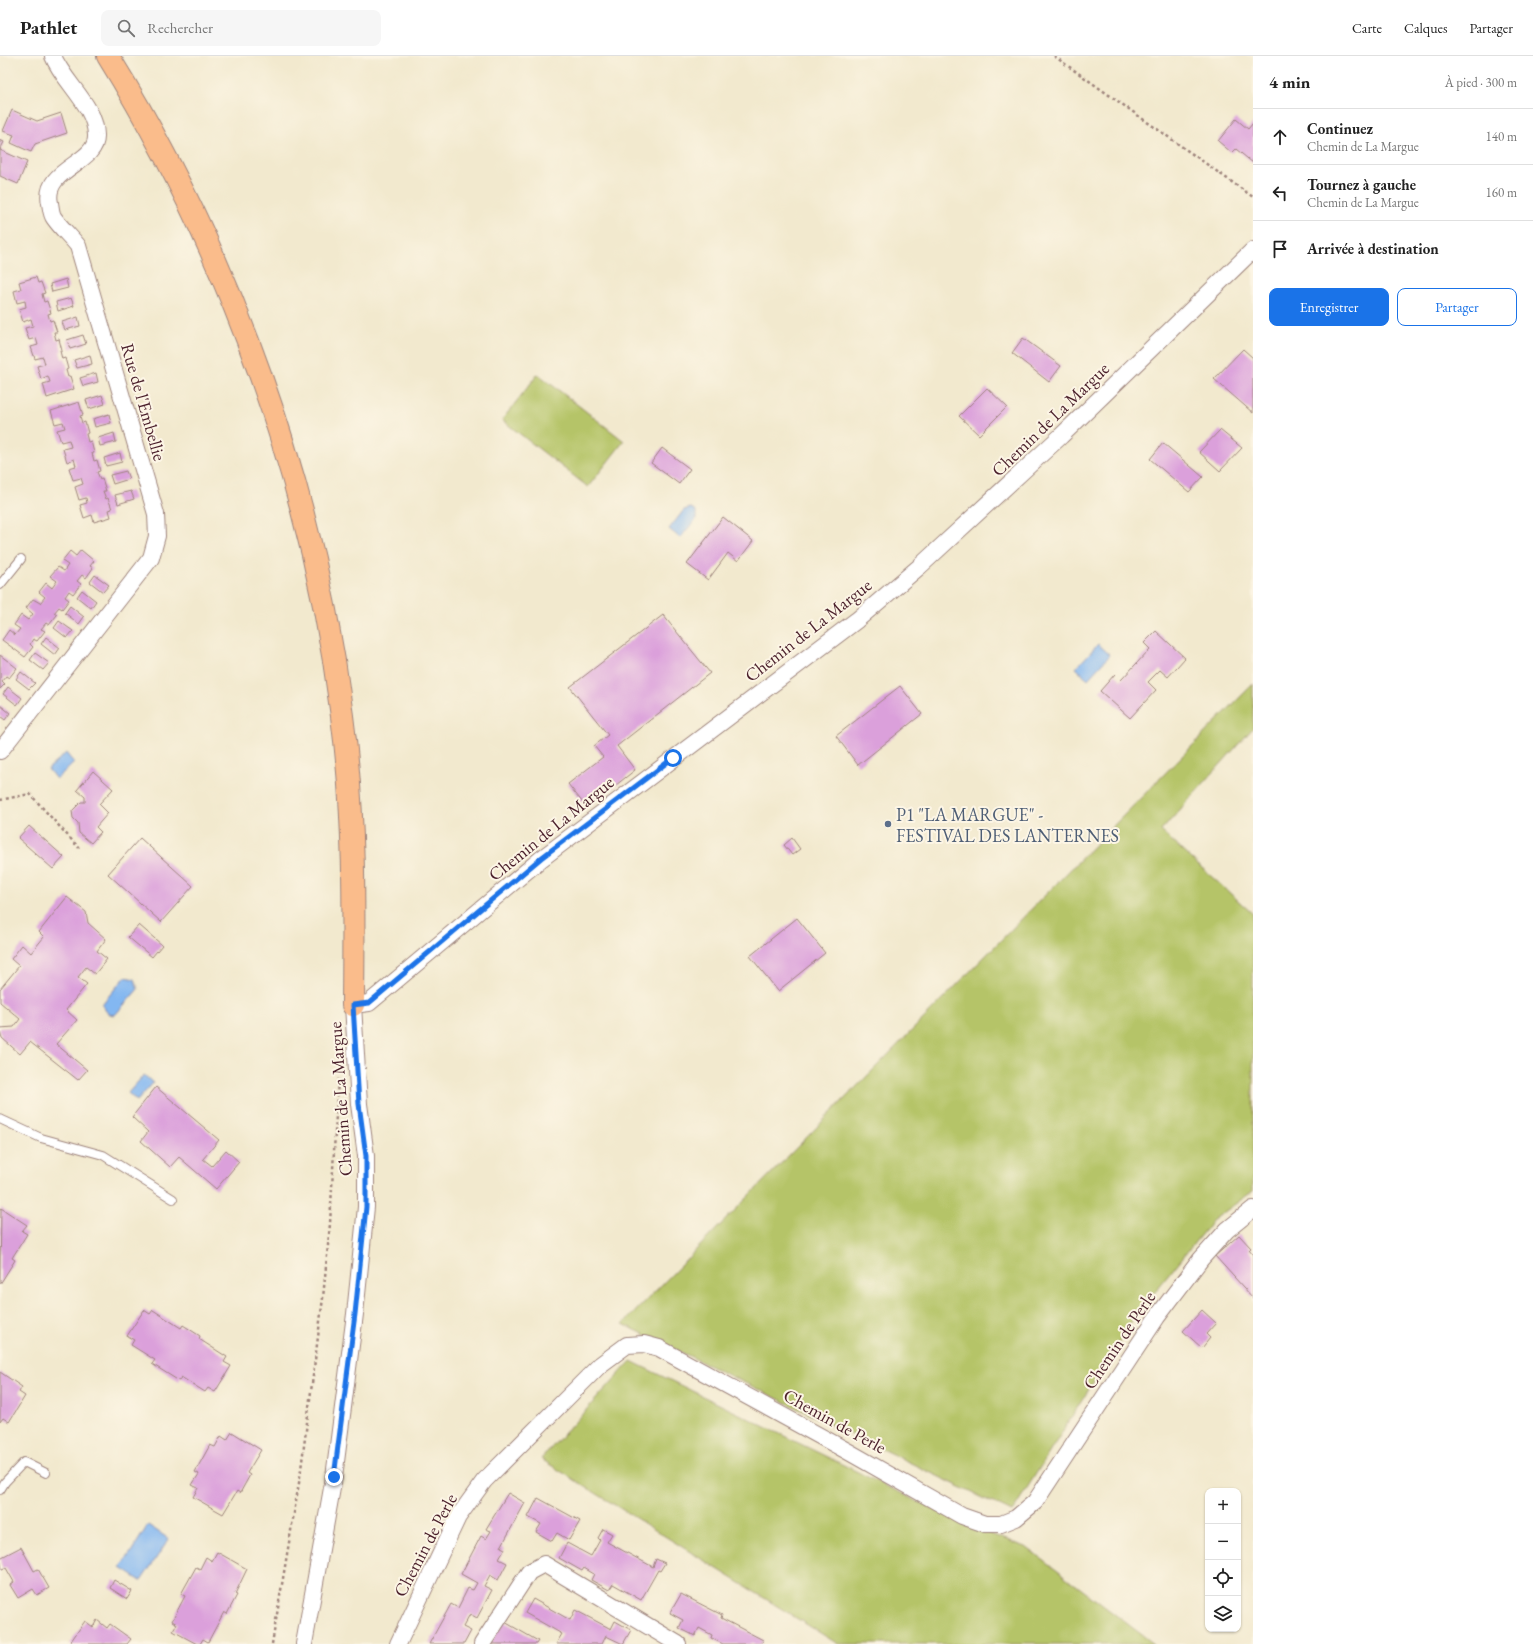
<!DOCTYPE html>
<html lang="fr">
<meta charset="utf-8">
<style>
body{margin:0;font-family:"EB Garamond",serif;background:#f6f6f6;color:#222}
.controls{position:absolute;right:12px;bottom:12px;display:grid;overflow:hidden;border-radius:8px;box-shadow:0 1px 3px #0004}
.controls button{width:36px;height:36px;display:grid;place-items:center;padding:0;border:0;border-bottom:1px solid #e0e0e0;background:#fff;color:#222;font:20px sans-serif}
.stop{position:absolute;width:12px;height:12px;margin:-9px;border:3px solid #1a73e8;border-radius:50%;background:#fff}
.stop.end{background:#1a73e8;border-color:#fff;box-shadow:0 1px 4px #0008}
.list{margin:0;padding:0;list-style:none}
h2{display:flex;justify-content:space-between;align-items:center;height:52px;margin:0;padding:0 16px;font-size:17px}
h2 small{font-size:13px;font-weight:400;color:#767676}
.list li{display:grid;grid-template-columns:26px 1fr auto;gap:12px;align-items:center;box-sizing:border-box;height:56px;padding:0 16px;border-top:1px solid #e0e0e0}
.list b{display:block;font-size:15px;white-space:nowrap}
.list p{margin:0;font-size:13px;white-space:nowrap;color:#767676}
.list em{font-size:13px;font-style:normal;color:#767676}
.actions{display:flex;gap:8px;padding:12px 16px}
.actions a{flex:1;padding:9px 0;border:1px solid #1a73e8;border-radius:8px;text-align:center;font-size:14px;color:#1a73e8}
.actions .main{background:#1a73e8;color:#fff}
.icon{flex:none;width:22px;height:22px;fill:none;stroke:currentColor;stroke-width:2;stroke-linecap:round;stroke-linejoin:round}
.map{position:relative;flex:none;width:1253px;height:1588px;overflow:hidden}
header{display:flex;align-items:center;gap:24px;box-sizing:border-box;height:56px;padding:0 20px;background:#fff;border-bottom:1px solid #e0e0e0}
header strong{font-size:19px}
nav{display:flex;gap:22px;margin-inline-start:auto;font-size:14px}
.search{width:280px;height:36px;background:#f6f6f6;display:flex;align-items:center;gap:10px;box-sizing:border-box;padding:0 14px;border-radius:8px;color:#767676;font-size:15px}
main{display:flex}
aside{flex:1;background:#fff}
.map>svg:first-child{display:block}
.green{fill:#b5c467;stroke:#807249}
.water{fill:#83b7f1;stroke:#666b8e}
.building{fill:#dba0db}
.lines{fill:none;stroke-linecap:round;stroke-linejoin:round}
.service-casing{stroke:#9e847c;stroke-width:10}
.minor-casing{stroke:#9e847c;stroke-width:18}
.primary-casing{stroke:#9e847c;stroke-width:24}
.path{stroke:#9e847c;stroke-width:2.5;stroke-dasharray:3 3;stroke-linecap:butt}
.service{stroke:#fff;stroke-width:8}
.minor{stroke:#fff;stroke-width:16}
.primary{stroke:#fabc8b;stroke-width:22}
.route{stroke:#1a73e8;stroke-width:5}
.service-dot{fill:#5c6f8a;stroke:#fcf5e5;stroke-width:1.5}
.labels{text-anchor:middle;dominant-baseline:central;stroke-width:4;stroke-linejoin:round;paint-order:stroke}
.street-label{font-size:18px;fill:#4a1f2b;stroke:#fcf5e5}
.service-label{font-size:18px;fill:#4e5e75;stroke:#fcf5e5;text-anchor:start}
</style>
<header>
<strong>Pathlet</strong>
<div class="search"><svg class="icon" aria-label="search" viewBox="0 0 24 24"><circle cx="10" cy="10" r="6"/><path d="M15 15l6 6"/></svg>Rechercher</div>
<nav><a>Carte</a><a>Calques</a><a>Partager</a></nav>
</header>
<main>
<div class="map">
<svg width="1253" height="1588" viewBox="0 0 1253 1588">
<rect width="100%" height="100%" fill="#fcf5e5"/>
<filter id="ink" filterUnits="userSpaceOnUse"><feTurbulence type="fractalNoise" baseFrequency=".025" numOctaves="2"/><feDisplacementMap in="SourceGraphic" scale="8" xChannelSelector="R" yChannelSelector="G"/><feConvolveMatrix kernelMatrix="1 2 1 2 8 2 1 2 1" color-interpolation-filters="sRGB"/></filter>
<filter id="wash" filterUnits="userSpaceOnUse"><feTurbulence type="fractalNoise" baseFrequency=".012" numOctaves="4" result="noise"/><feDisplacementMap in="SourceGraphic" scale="16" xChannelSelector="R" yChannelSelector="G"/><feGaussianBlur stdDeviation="0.9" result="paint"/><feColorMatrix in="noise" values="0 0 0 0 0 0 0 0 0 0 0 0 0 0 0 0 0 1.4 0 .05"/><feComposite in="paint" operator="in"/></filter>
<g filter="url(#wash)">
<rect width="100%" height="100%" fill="#f2e9ce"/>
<g class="green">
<path d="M 538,318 L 624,385 L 588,431 L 502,364 Z"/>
<path d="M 1253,628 L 1253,672 L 1161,775 L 1253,858 L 1253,1135 L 1212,1165 L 1133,1263 L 1012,1456 L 623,1268 Z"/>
<path d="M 631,1305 L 966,1469 L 1026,1491 L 1154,1588 L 838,1588 L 541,1403 Z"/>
</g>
<g class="water">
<path d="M 691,452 L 696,455 L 696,463 L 680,482 L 669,473 L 684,454 Z"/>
<path d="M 1098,588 L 1110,599 L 1088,623 L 1076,612 Z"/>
<path d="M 66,697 L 74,707 L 56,723 L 48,713 Z"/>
<path d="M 125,921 L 135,923 L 138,933 L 115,959 C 105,958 106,954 102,948 Z"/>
<path d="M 144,1019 L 153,1027 L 137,1045 L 128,1037 Z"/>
<path d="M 148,1469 L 169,1483 L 141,1525 L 121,1512 Z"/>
</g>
<g id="blocks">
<g class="building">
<path d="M 12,54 L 37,65 L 61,57 L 67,77 L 35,88 L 31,96 L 11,87 L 14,79 L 3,75 Z"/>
<path d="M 1236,63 L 1248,73 L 1253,67 L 1253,107 L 1236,93 L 1232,97 L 1218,85 Z"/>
<path d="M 0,84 L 4,86 L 0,94 L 27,106 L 18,128 L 0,120 Z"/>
<path d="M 36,221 L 38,227 L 41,226 L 45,237 L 42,238 L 44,246 L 47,245 L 51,257 L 48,258 L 50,265 L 53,264 L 57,276 L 54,276 L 56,284 L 59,283 L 62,295 L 60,295 L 62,303 L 65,302 L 68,313 L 66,314 L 68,321 L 70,320 L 74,333 L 47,342 L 43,328 L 50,326 L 48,320 L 41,323 L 37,310 L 45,308 L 43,301 L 35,303 L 31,291 L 38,289 L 36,282 L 29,284 L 25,272 L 33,270 L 31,263 L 23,266 L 19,253 L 26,251 L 25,245 L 17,247 L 14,235 L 21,233 L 19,226 Z"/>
<path d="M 66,223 L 68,232 L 52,236 L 50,228 Z"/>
<path d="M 71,242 L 74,250 L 58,255 L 56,246 Z"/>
<path d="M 78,261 L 80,270 L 65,274 L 62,266 Z"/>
<path d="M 83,279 L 86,288 L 70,293 L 67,284 Z"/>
<path d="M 1023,282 L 1061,310 L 1049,326 L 1012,297 Z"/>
<path d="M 1243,293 L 1253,302 L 1253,357 L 1214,323 Z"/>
<path d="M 90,299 L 92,308 L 77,312 L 74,304 Z"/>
<path d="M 96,317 L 98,326 L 83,330 L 80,322 Z"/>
<path d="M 987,332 L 1007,351 L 979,379 L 959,360 Z"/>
<path d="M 102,339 L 105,348 L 89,353 L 86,344 Z"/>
<path d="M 79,346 L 83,359 L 80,360 L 82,367 L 85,366 L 88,377 L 86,378 L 88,386 L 91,385 L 94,397 L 92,397 L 94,405 L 97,404 L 100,415 L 97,416 L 100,423 L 102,422 L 106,435 L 103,435 L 106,443 L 108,442 L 112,453 L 109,454 L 111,461 L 94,466 L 92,459 L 84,462 L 80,449 L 87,447 L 86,442 L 79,444 L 75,431 L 83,428 L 81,422 L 73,424 L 69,412 L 76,410 L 74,403 L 67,406 L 63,393 L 71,391 L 69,384 L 61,386 L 57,374 L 65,372 L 63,366 L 55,368 L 51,355 Z"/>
<path d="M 109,358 L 111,367 L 95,371 L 93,363 Z"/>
<path d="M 1220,374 L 1242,392 L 1220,415 L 1199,396 Z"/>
<path d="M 114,377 L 116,386 L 100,390 L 98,382 Z"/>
<path d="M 1163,387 L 1203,421 L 1189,436 L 1150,403 Z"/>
<path d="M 662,392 L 690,413 L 679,428 L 651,407 Z"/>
<path d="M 120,397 L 122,406 L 106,410 L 104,402 Z"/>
<path d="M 126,415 L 129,423 L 113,428 L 110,419 Z"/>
<path d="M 131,435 L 134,443 L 118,448 L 115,439 Z"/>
<path d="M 723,461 L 753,485 L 738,505 L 728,497 L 708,524 L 687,508 Z"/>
<path d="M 81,494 L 94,505 L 90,510 L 93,512 L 86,522 L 82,519 L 77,525 L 81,528 L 73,538 L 69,535 L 65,541 L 69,544 L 62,553 L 59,551 L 54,557 L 57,559 L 49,569 L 46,567 L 41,573 L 45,575 L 37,585 L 33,583 L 30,588 L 33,591 L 25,601 L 2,584 L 9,574 L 15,579 L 20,573 L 14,569 L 21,559 L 28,564 L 33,558 L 26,552 L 33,543 L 40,547 L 45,541 L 39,536 L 46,527 L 52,532 L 57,525 L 50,520 L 58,511 L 64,515 L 68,509 L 62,505 L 70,495 L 76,500 Z"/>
<path d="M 95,519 L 109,529 L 103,536 L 90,526 Z"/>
<path d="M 82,534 L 96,545 L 91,552 L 77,541 Z"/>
<path d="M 70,550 L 84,561 L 79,568 L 65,557 Z"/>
<path d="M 663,559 L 710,617 L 617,690 L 635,714 L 587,752 L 568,728 L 603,701 L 594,690 L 608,679 L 570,631 Z"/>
<path d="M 59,565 L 73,575 L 67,582 L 54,572 Z"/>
<path d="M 1156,575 L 1185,602 L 1168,621 L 1160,614 L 1148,626 L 1156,634 L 1130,662 L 1100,635 L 1115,618 L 1121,624 L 1150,593 L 1144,587 Z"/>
<path d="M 46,581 L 60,592 L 55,599 L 41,588 Z"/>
<path d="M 35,597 L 49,607 L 43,614 L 30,604 Z"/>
<path d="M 0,599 L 17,612 L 9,622 L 6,620 L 2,625 L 5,628 L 0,633 Z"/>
<path d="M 21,616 L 35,627 L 29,633 L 16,623 Z"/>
<path d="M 900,630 L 922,658 L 858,709 L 836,680 Z"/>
<path d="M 8,631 L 22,642 L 17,649 L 3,638 Z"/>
<path d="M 0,649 L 10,657 L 5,664 L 0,660 Z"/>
<path d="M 93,715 L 113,733 L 99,748 L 108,757 L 96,771 L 101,776 L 91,787 L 79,777 L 78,767 L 73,762 L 72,755 L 81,746 L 85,746 L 85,741 L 77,734 Z"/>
<path d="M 29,770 L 64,801 L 53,813 L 18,782 Z"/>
<path d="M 140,782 L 193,830 L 161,866 L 108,818 Z"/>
<path d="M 792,782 L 800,793 L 792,799 L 784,789 Z"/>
<path d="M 67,841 L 86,856 L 88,867 L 106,883 L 97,895 L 107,903 L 95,918 L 86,911 L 78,921 L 87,928 L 66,954 L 77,964 L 56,988 L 87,1014 L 78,1024 L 30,986 L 20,998 L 2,982 L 0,975 L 0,972 L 14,971 L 20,963 L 0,946 L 0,933 L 19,910 L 11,903 L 22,889 L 31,897 L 44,881 L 39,876 Z"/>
<path d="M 797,862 L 825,897 L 778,935 L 750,900 Z"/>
<path d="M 139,869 L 162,889 L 152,901 L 128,881 Z"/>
<path d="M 156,1031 L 219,1084 L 203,1103 L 212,1110 L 226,1094 L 239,1106 L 216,1133 L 179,1101 L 170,1111 L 141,1085 L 148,1076 L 132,1061 Z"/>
<path d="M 1,1152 L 27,1169 L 22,1175 L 27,1178 L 12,1202 L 15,1204 L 0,1228 Z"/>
<path d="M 1239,1179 L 1251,1192 L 1249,1194 L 1253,1199 L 1253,1242 L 1215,1200 Z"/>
<path d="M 144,1254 L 150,1258 L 153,1254 L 181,1272 L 183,1269 L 200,1280 L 199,1283 L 227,1301 L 224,1306 L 231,1310 L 215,1336 L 208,1332 L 205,1336 L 181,1321 L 179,1325 L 152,1308 L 155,1304 L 131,1289 L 134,1284 L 127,1280 Z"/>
<path d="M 1202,1254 L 1216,1267 L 1206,1278 L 1210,1282 L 1202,1292 L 1183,1275 Z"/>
<path d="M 0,1316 L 22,1331 L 19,1336 L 25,1340 L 9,1366 L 3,1362 L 0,1366 Z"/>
<path d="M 232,1376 L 261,1394 L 247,1417 L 250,1419 L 240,1437 L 237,1435 L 223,1458 L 193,1441 L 198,1432 L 192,1429 L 199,1418 L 195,1416 L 210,1389 L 215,1391 L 221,1380 L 227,1384 Z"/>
<path d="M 508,1437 L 525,1447 L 501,1491 L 505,1493 L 499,1503 L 507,1507 L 498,1524 L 490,1519 L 484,1530 L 492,1534 L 477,1562 L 470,1558 L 463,1571 L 471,1575 L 464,1588 L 429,1588 L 451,1548 L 458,1552 L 468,1532 L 473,1534 L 477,1527 L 461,1518 L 481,1480 L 486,1483 L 491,1475 L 486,1473 Z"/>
<path d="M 538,1442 L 580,1465 L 569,1484 L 557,1477 L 552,1485 L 536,1476 L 541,1468 L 528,1461 Z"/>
<path d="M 603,1473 L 612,1478 L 607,1486 L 653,1511 L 656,1503 L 665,1507 L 660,1515 L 658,1514 L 641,1544 L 613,1528 L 609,1534 L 591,1524 L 594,1518 L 584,1512 L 582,1515 L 559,1502 L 567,1487 L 591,1500 L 600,1484 L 598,1482 Z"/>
<path d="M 21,1491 L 34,1515 L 38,1513 L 49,1532 L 37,1539 L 33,1533 L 18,1542 L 10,1529 L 14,1526 L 6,1512 L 2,1513 L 0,1502 Z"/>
<path d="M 217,1496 L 247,1513 L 235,1538 L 237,1539 L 227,1558 L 224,1556 L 208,1586 L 203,1583 L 200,1588 L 197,1588 L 173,1575 L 177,1568 L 172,1565 L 185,1540 L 181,1538 L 196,1511 L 200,1513 L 206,1501 L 212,1505 Z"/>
<path d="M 114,1524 L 132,1535 L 127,1543 L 110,1532 Z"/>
<path d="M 681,1538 L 722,1559 L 721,1562 L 763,1584 L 761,1588 L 723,1588 L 711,1582 L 712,1579 L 699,1572 L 695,1580 L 679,1572 L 683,1564 L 670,1557 Z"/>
<path d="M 533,1543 L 570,1564 L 575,1554 L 611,1573 L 615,1565 L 631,1574 L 623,1588 L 606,1580 L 602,1588 L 556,1588 L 562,1578 L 525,1557 Z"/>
<path d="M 97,1564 L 107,1572 L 110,1568 L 131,1583 L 127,1588 L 69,1588 L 85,1565 L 93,1571 Z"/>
<path d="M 503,1565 L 538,1585 L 536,1588 L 490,1588 Z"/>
</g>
</g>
</g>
<g filter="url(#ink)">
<use href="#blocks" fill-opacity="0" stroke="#9e847c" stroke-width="1"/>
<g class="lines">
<defs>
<g id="service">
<path d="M 0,529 L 21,503"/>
<path d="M 0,1063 L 41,1082 L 103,1099 L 173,1143"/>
<path d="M 0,1434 L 5,1426 L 24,1406 L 46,1417"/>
</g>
<g id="minor">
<path d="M 0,695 L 151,502 L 157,480 L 156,458 L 78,190 C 70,180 61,172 54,162 C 51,158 51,152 50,147 C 42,112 98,108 96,79 C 95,49 64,27 53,0"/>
<path d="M 304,1588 L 334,1421 L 355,1258 L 366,1151 L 366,1100 L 359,1048 L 353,949 L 369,947 L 541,803 L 857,564 L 919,511 L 1061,380 L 1253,194"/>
<path d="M 398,1588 L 458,1461 L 484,1425 L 600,1309 L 627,1289 L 644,1288 L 659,1292 L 849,1396 L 962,1460 L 985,1468 L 1001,1468 L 1016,1462 L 1035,1446 L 1157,1261 L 1201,1203 L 1227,1174 L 1253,1153"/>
<path d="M 482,1588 L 529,1516 L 544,1508 L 678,1588"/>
</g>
<path id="primary" d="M 108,0 C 230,197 313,430 342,660 C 355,756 354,853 353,949"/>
</defs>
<use href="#service" class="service-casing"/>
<use href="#minor" class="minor-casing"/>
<use href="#primary" class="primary-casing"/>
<g class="path">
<path d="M 1054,0 L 1253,141"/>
<path d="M 0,744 L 30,738 L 79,792"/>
<path d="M 272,1588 L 300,1421 L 323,1242 L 330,1168 L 338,1022"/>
</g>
<use href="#service" class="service"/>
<use href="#minor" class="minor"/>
<use href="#primary" class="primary"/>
</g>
</g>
<g class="lines" filter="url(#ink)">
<path class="route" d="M 334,1421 L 355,1258 L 366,1151 L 366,1100 L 359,1048 L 353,949 L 369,947 L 541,802 L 673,702"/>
</g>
<circle class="service-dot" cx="888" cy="768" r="4"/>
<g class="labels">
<g class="street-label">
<text transform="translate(144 346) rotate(74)">Rue de l'Embellie</text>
<text transform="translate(1050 363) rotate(-44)">Chemin de La Margue</text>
<text transform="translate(808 574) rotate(-38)">Chemin de La Margue</text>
<text transform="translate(551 772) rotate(-39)">Chemin de La Margue</text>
<text transform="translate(340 1043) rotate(-94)">Chemin de La Margue</text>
<text transform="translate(1119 1284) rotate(-56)">Chemin de Perle</text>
<text transform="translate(835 1365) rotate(29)">Chemin de Perle</text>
<text transform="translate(425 1489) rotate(-62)">Chemin de Perle</text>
</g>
<g class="service-label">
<text x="896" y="758">P1 "LA MARGUE" -<tspan x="896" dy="21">FESTIVAL DES LANTERNES</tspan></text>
</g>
</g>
</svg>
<div class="controls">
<button>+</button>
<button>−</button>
<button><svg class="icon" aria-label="locate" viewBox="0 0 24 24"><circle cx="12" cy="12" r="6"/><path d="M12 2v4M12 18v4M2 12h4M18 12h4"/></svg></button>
<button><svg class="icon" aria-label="layers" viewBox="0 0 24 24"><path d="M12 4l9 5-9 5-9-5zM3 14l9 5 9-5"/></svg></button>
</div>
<div class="stop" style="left:673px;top:702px"></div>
<div class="stop end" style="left:334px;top:1421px"></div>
</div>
<aside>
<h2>4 min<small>À pied · 300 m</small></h2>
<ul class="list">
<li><svg class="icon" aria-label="ahead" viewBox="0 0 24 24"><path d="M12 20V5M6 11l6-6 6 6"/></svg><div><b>Continuez</b><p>Chemin de La Margue</p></div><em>140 m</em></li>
<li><svg class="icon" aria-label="left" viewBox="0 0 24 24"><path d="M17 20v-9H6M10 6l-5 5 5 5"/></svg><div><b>Tournez à gauche</b><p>Chemin de La Margue</p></div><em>160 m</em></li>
<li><svg class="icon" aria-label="arrive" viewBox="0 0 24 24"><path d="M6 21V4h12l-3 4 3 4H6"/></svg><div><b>Arrivée à destination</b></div></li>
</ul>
<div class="actions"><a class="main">Enregistrer</a><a>Partager</a></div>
</aside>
</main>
